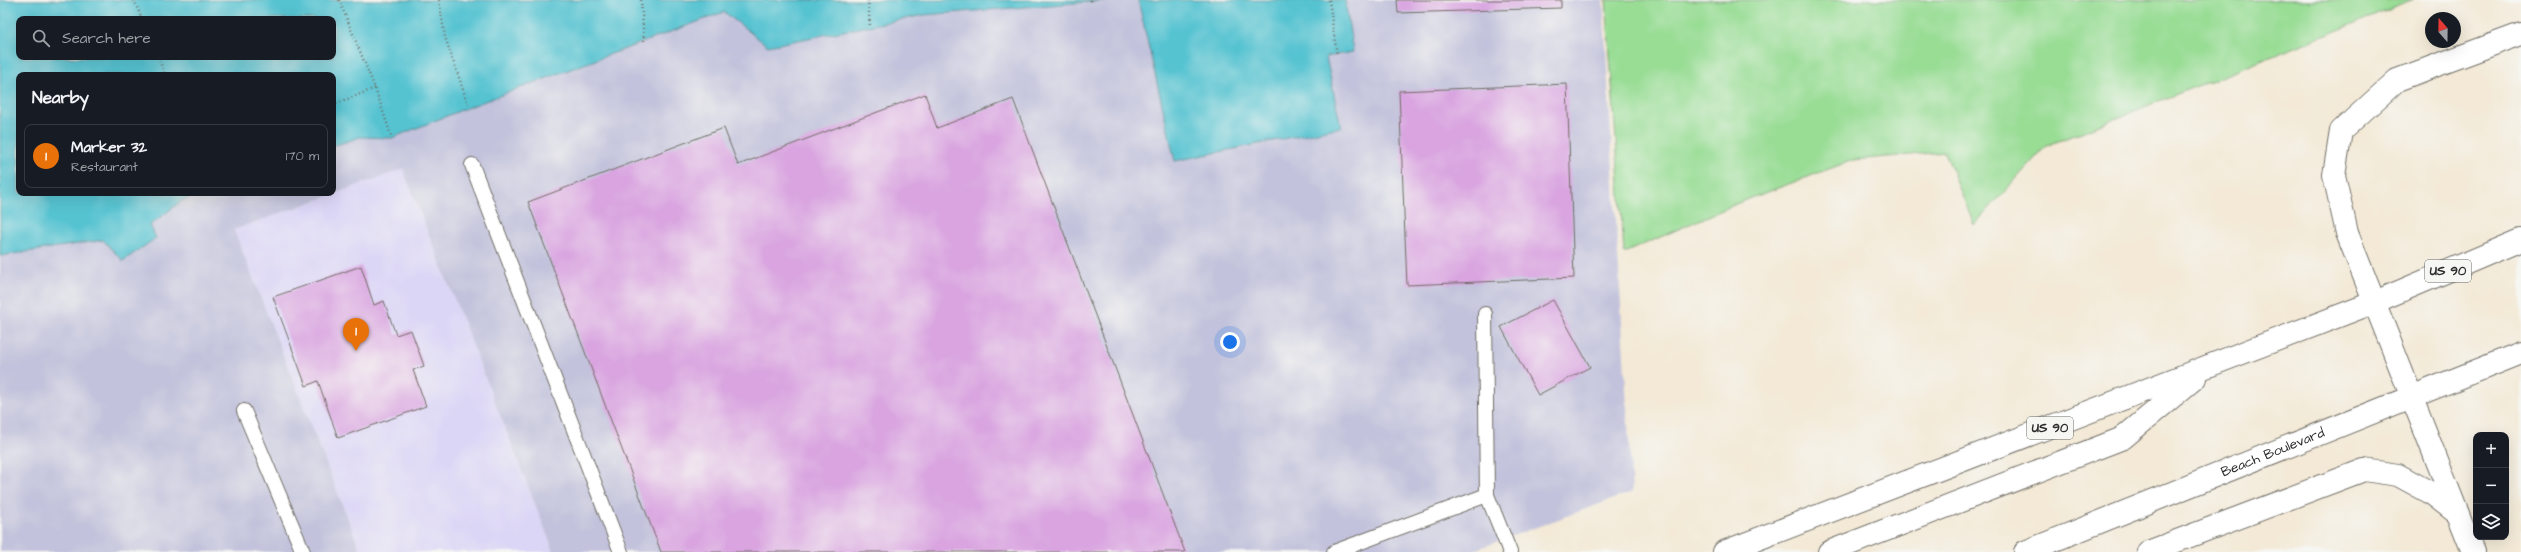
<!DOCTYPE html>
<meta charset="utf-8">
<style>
body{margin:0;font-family:"Architects Daughter",sans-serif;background:#242831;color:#f1f3f6}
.controls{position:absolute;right:12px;bottom:12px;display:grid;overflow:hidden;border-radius:8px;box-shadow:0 4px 16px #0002}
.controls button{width:36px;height:36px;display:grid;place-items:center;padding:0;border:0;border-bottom:1px solid #363941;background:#171b24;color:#f1f3f6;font:20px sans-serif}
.compass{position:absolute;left:2425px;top:12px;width:36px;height:36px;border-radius:50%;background:#171b24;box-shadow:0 4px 16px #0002;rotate:340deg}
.you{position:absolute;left:1230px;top:342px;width:14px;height:14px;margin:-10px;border:3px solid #fff;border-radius:50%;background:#1a73e8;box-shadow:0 0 0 6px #1a73e833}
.badge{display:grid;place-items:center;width:26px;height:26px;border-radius:50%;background:#0b8043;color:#fff;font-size:13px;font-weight:700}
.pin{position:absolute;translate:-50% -33px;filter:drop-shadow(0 1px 2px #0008)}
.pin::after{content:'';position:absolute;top:21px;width:14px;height:12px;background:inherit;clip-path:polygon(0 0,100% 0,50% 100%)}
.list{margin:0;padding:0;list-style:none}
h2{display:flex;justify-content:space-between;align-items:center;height:52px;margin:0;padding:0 16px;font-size:17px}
h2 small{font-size:13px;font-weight:400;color:#9ea1a6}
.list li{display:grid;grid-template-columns:26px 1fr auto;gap:12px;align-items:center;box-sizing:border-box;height:64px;margin:0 8px 8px;padding:0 8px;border:1px solid #363941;border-radius:8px}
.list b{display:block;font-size:15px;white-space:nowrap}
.list p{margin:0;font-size:13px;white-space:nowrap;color:#9ea1a6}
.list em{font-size:13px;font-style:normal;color:#9ea1a6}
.icon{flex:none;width:22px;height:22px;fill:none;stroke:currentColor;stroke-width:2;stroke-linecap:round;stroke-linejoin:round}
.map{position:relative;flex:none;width:2521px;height:552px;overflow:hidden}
.search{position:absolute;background:#171b24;box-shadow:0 4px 16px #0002;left:16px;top:16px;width:320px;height:44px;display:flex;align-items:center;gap:10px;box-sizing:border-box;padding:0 14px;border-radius:8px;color:#9ea1a6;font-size:15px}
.panel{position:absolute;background:#171b24;box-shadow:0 4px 16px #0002;left:16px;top:72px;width:320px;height:124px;border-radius:8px}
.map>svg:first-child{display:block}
.built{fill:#dcd6f6}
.industrial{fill:#c2c2dc}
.green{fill:#99dd95;stroke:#628460}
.water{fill:#57c3d1;stroke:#41777e;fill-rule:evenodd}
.building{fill:#d9a4e0}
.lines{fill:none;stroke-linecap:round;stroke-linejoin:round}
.lane-casing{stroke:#716e67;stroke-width:16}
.street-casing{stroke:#716e67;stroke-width:24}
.highway-casing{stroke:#716e67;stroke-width:24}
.path{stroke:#716e67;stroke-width:2.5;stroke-dasharray:1 3;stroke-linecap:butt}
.lane{stroke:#fff;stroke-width:14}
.street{stroke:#fff;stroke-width:22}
.highway{stroke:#fff;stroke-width:22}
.labels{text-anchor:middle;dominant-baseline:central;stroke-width:3.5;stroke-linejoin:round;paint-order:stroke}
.shield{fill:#f6f6f2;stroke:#686867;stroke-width:1}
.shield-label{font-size:13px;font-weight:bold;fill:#2b2b2b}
.street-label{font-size:14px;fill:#2b2b2b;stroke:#f6f6f2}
</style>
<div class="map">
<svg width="2521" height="552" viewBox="0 0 2521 552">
<rect width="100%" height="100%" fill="#f6f6f2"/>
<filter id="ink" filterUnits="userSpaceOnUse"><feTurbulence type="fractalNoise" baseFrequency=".025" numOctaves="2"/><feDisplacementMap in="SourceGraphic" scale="8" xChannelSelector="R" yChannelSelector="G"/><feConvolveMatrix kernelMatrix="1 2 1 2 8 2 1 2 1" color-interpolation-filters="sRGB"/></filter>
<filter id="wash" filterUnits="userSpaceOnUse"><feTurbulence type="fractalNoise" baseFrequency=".012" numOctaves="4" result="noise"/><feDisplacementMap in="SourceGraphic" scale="16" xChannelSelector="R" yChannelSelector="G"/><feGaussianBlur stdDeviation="0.9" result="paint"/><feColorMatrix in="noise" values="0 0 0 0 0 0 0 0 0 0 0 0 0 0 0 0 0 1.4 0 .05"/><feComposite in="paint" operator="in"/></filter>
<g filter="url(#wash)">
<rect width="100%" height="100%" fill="#f3e9d6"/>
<path class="built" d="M 403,169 L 554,552 L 361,552 L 234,230 Z"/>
<path class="industrial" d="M 1113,0 L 1138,0 L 1175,161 L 1326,56 L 1353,52 L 1345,0 L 1603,0 L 1632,492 L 1469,552 L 554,552 L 403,169 L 234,230 L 361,552 L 0,552 L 0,256 L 103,240 L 150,225 L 183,200 L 203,193 L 333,193 L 333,146 L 360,137 L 392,138 L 469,107 L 724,12 L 768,46 L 924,15 Z"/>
<path class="green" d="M 1606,0 L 2414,0 L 2046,146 L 1974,225 L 1945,152 L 1853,160 L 1738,203 L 1624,253 Z"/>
<g class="water">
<path d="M 0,0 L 1113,0 L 924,15 L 768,46 L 724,12 L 469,107 L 392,138 L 360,137 L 333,146 L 333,75 L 19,75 L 19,193 L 203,193 L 183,200 L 150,225 L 156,238 L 123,261 L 103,240 L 0,256 ZM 19,19 L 333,19 L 333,57 L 19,57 Z"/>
<path d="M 1138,0 L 1345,0 L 1353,52 L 1326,57 L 1341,127 L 1175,161 Z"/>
</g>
<g id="blocks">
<g class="building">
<path d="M 1397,0 L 1561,0 L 1561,8 L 1398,13 Z"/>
<path d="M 1567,84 L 1574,278 L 1407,285 L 1399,91 Z"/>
<path d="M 925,94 L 937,128 L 1013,99 L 1185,552 L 661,552 L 528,202 L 724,128 L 738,165 Z"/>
<path d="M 361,266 L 374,305 L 384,301 L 396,335 L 411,330 L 424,366 L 413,370 L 426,406 L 338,438 L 318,381 L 306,386 L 273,297 Z"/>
<path d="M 1553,300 L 1590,367 L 1538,395 L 1501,327 Z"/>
</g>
</g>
</g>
<g filter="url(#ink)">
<use href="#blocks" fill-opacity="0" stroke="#716e67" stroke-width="1"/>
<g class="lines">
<defs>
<g id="lane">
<path d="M 472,165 L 621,552"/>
<path d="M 244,411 L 303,552"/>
<path d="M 1487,495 L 1510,552"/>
<path d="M 1334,552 L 1487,495 L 1485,314"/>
</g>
<g id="street">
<path d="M 2148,552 L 2364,470 L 2398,475 L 2431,493 L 2458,514"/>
<path d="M 2473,552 L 2347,233 L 2334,175 L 2341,131 L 2397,80 L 2521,34"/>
</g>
<g id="highway">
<path d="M 1724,552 L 2375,302 L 2521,240"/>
<path d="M 1829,552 L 2123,438 L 2195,378"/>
<path id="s1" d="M 2025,552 L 2521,353"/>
</g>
</defs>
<use href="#lane" class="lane-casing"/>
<use href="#street" class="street-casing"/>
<use href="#highway" class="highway-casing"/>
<g class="path">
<path d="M 134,0 L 142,19"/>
<path d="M 339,0 L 375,88 L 392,138"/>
<path d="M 439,0 L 445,37 L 469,107"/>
<path d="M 641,0 L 644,41"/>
<path d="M 868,0 L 870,26"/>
<path d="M 1091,0 L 1091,2"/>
<path d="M 1329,0 L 1337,55"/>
<path d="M 158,57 L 165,75"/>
<path d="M 333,105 L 375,88"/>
</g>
<use href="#lane" class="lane"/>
<use href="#street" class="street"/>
<use href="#highway" class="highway"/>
</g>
</g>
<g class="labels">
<g class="shield">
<rect x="2425" y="260" width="46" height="22" rx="3"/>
<rect x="2027" y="417" width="46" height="22" rx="3"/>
</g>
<g class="shield-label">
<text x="2448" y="271">US 90</text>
<text x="2050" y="428">US 90</text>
</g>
<g class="street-label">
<text stroke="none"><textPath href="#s1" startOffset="267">Beach Boulevard</textPath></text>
</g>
</g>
</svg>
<div class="controls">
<button>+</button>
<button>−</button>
<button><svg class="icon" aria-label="layers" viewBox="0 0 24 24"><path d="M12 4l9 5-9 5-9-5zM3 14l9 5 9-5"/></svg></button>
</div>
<svg class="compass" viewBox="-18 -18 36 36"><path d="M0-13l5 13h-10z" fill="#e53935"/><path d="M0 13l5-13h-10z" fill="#9ea1a6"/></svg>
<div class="you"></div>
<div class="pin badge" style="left:356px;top:351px;background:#e8710a">1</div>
<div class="search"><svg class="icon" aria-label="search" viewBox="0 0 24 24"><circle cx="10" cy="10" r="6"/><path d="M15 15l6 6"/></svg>Search here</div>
<section class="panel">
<h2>Nearby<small></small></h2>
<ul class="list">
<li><span class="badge" style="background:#e8710a">1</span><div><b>Marker 32</b><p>Restaurant</p></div><em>170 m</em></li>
</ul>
</section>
</div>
